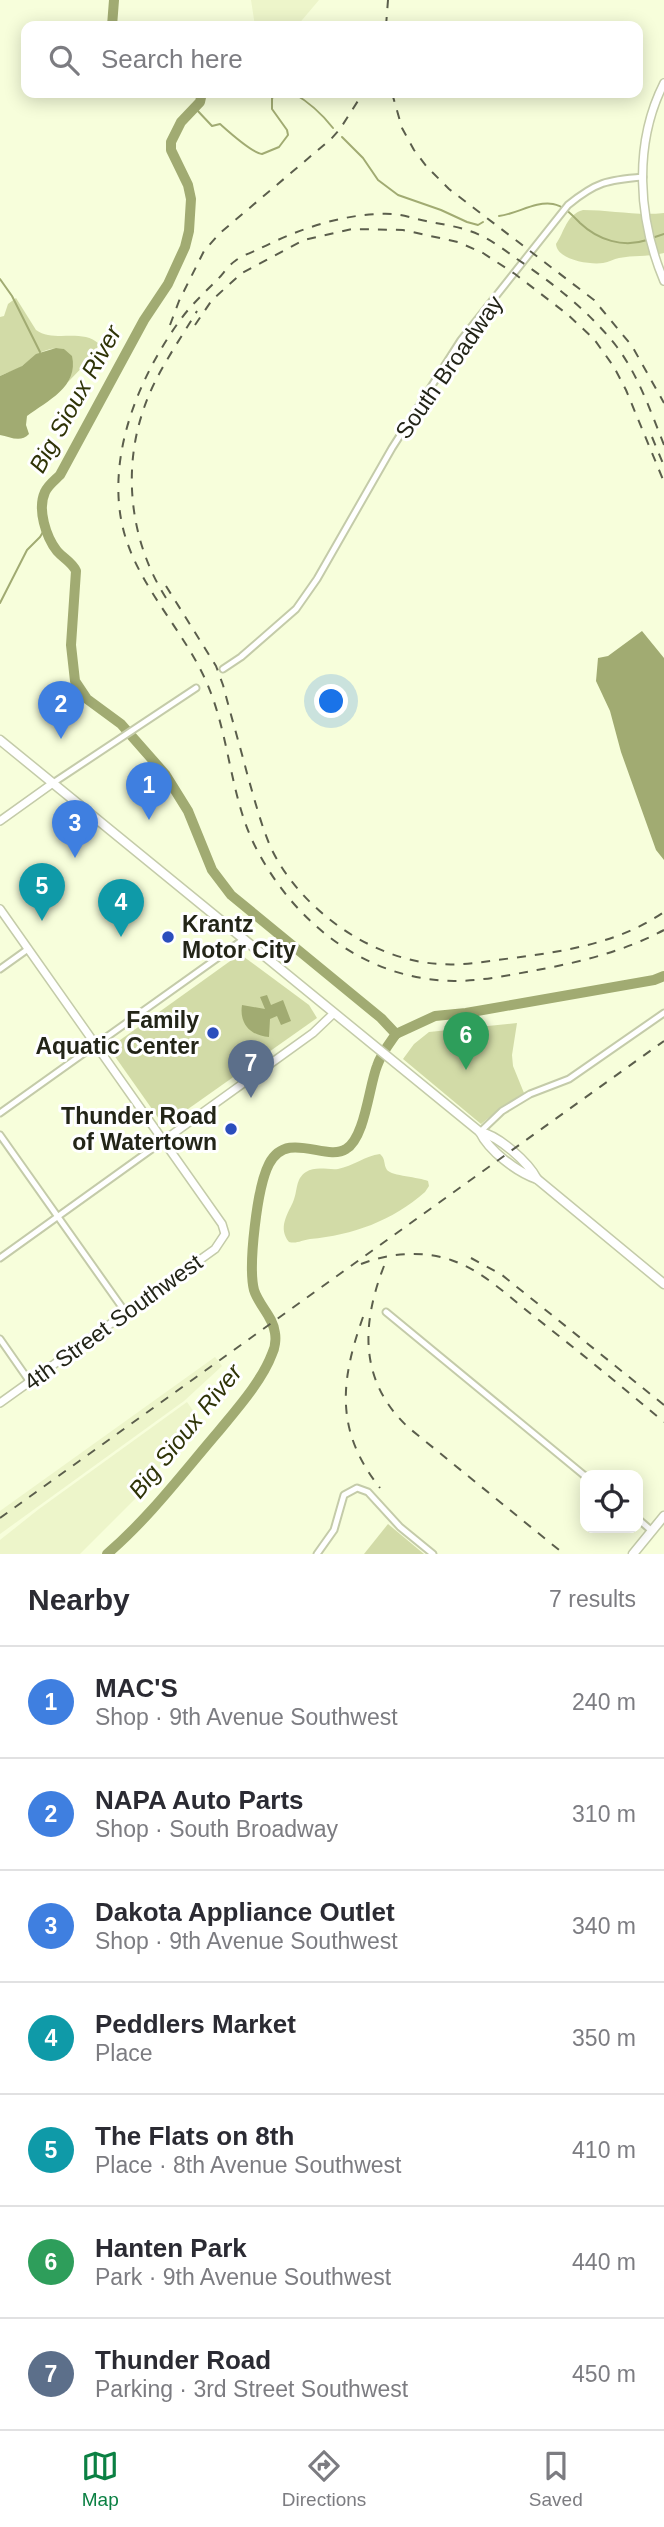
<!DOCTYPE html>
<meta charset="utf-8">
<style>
body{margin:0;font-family:Arial,sans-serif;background:#f7f7f7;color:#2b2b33}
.controls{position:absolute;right:21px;bottom:21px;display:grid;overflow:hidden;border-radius:14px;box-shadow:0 4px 18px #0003}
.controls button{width:63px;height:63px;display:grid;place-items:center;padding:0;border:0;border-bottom:2px solid #e1e1e2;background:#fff;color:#2b2b33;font:35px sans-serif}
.you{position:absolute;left:332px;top:702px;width:24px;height:24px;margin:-18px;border:5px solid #fff;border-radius:50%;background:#1a73e8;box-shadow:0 0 0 10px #1a73e833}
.badge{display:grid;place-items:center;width:46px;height:46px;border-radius:50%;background:#0b8043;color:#fff;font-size:23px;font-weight:700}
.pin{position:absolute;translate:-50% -58px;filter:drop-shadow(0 2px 4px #0008)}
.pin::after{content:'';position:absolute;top:37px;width:24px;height:21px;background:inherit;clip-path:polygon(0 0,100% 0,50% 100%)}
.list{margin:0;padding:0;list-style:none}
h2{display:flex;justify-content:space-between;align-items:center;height:91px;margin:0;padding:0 28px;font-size:30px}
h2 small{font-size:23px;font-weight:400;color:#7c7c81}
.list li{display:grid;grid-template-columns:46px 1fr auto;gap:21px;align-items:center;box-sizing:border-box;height:112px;padding:0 28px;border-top:2px solid #e1e1e2}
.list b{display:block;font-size:26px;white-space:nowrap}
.list p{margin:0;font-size:23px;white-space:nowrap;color:#7c7c81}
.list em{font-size:23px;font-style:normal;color:#7c7c81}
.icon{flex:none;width:38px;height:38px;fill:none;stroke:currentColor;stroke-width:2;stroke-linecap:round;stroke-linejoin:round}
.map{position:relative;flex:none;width:664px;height:1554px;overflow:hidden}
.search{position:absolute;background:#fff;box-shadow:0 4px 18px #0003;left:21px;right:21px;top:21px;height:77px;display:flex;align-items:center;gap:18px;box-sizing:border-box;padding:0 24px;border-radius:14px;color:#7c7c81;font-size:26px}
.sheet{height:875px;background:#fff}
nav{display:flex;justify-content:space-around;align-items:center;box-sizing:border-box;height:98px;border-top:2px solid #e1e1e2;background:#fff;font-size:19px;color:#7c7c81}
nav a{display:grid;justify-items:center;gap:4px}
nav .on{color:#0b8043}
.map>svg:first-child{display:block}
.built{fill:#edf5ca}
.green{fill:#d2dba7}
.water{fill:#a1ab72}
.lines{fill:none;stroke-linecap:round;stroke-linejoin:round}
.stream{stroke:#a1ab72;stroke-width:2}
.river{stroke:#a1ab72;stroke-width:10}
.street-casing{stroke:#c4cba9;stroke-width:9}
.secondary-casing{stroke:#c4cba9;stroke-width:10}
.primary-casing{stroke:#c4cba9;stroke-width:11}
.street{stroke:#fff;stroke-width:5}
.secondary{stroke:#fff;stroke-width:7}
.primary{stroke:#fff;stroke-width:8}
.rail{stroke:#5b5e4c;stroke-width:2;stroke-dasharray:9 9;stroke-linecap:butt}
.poi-dot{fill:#2b4ebd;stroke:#fff;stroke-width:2.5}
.labels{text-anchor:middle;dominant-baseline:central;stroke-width:6;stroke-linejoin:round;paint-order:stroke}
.street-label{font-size:23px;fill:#232518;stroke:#fff}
.poi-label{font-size:23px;font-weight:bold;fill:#232518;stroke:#fff;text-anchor:end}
.water-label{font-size:24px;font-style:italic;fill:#2f3407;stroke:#fff}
</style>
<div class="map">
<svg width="664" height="1554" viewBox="0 0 664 1554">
<rect width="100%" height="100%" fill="#f7fedb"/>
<g class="built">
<path d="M 251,0 L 319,0 L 297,26 L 255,26 Z"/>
<path d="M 215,1357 L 222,1366 L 184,1401 L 0,1534 L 0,1511 Z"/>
<path d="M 187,1402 L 196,1415 L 192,1426 L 141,1493 L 80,1554 L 0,1554 L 0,1540 L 39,1509 Z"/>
</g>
<g class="green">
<path d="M 583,210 C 610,210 637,216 664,213 L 664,253 C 649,257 635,255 619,258 C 614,259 609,262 603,263 C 590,265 557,260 556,244 C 565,231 566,215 583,210 Z"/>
<path d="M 16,298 L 36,330 C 54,343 82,328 99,344 L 93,356 L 68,382 L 72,371 L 64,349 C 45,346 36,355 22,366 C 15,371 7,372 0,376 L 0,317 L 4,316 L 8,304 Z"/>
<path d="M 240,954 L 309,1005 L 317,1018 L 164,1126 L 109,1048 Z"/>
<path d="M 517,1023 L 512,1055 L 513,1066 L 524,1093 L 502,1107 L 481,1124 L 403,1059 L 414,1044 L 429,1032 Z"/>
<path d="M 380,1154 C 386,1159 383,1164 387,1170 C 392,1176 419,1177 428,1181 L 429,1186 L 425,1192 C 392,1221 353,1235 310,1239 C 302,1240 297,1244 289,1242 C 278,1228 287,1215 293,1202 C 298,1191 295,1179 306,1172 C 315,1166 328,1170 338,1169 C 353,1166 365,1156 380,1154 Z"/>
<path d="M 388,1524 L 424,1554 L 364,1554 Z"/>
</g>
<g class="water">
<path d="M 56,348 L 64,349 L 72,356 C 79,387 47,401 27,416 L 26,425 L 29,434 C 21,443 10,437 0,435 L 0,376 L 22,366 L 36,354 Z"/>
<path d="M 642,631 L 664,658 L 664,860 L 656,850 L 621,752 L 610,711 L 596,681 L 598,658 L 608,656 Z"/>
<path d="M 267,995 L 271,1005 L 283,1000 L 291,1021 L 281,1025 L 277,1016 L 270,1019 L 269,1037 C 251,1036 239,1024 242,1005 L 265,1009 L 260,997 Z"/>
</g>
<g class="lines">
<g class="stream">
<path d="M 293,93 C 309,102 322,114 333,128"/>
<path d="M 196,109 L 212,126 L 220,124 C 229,132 252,153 262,154 L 279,147 L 288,135 L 287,130 L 272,109 L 272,98 L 281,93"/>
<path d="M 342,137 L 363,158 L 378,180 L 398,195 L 441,210 L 467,222 L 478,225 L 483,222"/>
<path d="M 499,216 C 517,214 535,201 553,204 C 564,206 572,215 580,223 C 598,240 623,248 647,240"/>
<path d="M 652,238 L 664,234"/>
<path d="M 0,279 L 12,296 L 40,352"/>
<path d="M 0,603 L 27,550 L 40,537 L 46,527"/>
</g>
<g class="river">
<path d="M 112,26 L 114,0"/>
<path d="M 202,93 L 200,102 L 181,122 L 171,142 L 171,150 L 188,185 L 191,199 L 189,231 L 185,247 L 168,284 L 144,320 L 60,475 C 55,480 48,485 45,492 C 37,509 46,537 57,551 C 64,559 72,562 76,571 L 71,645 L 75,681 L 87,699 L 121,724 L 165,774 L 188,811 L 212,870 L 231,895 L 381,1018 L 396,1034"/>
<path d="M 396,1034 L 435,1016 L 466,1013 L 654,980 L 664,976"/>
<path d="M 107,1554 C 149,1518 182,1474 218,1432 C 236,1410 262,1381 272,1354 C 275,1348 276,1339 275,1333 C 273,1316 259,1306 254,1290 C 248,1266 257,1187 269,1164 C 287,1129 326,1162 346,1149 C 365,1138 369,1086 377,1066 C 381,1054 389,1044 396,1034"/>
</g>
<defs>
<g id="street">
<path d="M 223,669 L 241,657 L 296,609 L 317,579 L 392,448 L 461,340 L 568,205 C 596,182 607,180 643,177"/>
<path d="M 53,783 L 196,688"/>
<path d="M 0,969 L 28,949"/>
<path d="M 0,1113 L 244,939"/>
<path d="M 480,1132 L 502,1111 L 530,1094 L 569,1079 L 664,1013"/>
<path d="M 0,1135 L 126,1313"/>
<path d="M 0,1258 L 163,1141"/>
<path d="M 386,1312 L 585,1476"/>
<path d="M 0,1339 L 30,1382"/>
<path d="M 638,1519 L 652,1531"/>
<path d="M 317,1554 L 334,1530 L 344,1495 L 357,1488 L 368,1492 L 400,1527 L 433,1554"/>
</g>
<g id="secondary">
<path d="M 664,83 C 633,144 638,219 664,281"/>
<path d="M 0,821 L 53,783"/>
<path d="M 0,909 L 222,1224 L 225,1234 L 215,1249 L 0,1403"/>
<path d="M 163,1141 L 313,1033 L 334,1013"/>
</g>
<g id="primary">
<path d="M 0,740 L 480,1132 C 489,1151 517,1172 537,1179 L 664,1284"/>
<path d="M 480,1132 C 499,1136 528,1162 537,1179"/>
<path d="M 633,1554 L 664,1516"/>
</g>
</defs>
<use href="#street" class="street-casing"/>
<use href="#secondary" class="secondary-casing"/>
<use href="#primary" class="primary-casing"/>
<use href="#street" class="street"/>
<use href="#secondary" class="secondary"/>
<use href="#primary" class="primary"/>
<g class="rail">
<path d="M 386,26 L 388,0"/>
<path d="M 392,93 L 402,128 L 414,150 L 427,167 L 449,189 L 594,300 L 632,346 L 664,403"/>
<path d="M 170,325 L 179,301 L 204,251 L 220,233 L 331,139 L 340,129 L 363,93"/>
<path d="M 195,325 L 212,300 L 242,273 L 304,240 L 352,229 L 403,230 L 458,242 L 483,253 L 515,274 L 567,314 L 594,339 L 614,367 L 626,390 L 664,482"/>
<path d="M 652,437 L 664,466"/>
<path d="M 664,445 C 651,412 638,375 617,347 C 589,311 554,284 517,259 C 506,251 494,242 482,236 C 464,227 445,225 426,221 C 415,219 404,215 393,214 C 346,212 298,229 257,250 C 250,253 241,256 235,261 C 228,266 223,274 218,279 C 204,293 189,307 178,323 C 139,378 109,451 121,519 C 133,586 190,633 212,696 C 230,745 232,802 256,848 C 295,924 367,980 454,981 C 482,981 510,975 537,970 C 581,962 625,951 664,930"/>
<path d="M 166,586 L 216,666 L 223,685 C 231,716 240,746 248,777 C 255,801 261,825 271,848 C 300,909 371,960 439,964 C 464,966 488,961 513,958 C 566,951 619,943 664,912"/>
<path d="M 166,598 C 131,543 122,473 143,411 C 154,376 178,343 197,311"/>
<path d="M 471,1258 L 502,1275 L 664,1405"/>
<path d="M 361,1264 C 389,1253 422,1250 451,1260 C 481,1270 506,1294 531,1314 C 576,1349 620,1385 664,1422"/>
<path d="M 384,1266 C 361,1325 359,1382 409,1428 L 564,1554"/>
<path d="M 363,1317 C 340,1382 335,1431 380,1488"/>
<path d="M 0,1518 L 664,1041"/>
</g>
</g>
<g class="poi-dot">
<circle cx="168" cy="937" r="7"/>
<circle cx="213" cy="1033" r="7"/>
<circle cx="231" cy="1129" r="7"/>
</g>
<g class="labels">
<g class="street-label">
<text transform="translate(449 367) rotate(-55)">South Broadway</text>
<text transform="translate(113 1322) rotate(-36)">4th Street Southwest</text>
</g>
<g class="poi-label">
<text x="182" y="924" text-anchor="start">Krantz<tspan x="182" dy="26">Motor City</tspan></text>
<text x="199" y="1020">Family<tspan x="199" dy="26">Aquatic Center</tspan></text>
<text x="217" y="1116">Thunder Road<tspan x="217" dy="26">of Watertown</tspan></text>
</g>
<g class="water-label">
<text transform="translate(75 399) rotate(-61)">Big Sioux River</text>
<text transform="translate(185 1431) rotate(-51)">Big Sioux River</text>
</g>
</g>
</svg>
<div class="controls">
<button><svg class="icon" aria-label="locate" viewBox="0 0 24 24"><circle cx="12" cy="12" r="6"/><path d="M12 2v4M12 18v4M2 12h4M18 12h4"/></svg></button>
</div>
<div class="you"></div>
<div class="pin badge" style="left:149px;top:820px;background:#3f7fe0">1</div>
<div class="pin badge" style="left:61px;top:739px;background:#3f7fe0">2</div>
<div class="pin badge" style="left:75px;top:858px;background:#3f7fe0">3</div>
<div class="pin badge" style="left:121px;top:937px;background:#0f9aa8">4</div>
<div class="pin badge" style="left:42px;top:921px;background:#0f9aa8">5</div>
<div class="pin badge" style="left:466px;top:1070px;background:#2e9e5b">6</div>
<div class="pin badge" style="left:251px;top:1098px;background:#5c6f8a">7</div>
<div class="search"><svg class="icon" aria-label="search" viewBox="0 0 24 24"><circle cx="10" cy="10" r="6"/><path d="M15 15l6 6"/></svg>Search here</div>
</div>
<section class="sheet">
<h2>Nearby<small>7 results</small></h2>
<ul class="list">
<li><span class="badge" style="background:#3f7fe0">1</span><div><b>MAC'S</b><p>Shop · 9th Avenue Southwest</p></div><em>240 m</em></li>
<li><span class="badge" style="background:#3f7fe0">2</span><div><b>NAPA Auto Parts</b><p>Shop · South Broadway</p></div><em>310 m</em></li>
<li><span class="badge" style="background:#3f7fe0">3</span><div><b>Dakota Appliance Outlet</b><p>Shop · 9th Avenue Southwest</p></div><em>340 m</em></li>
<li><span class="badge" style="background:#0f9aa8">4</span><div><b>Peddlers Market</b><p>Place</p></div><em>350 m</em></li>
<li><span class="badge" style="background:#0f9aa8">5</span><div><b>The Flats on 8th</b><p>Place · 8th Avenue Southwest</p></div><em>410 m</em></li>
<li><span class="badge" style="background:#2e9e5b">6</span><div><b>Hanten Park</b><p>Park · 9th Avenue Southwest</p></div><em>440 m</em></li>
<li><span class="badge" style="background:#5c6f8a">7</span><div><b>Thunder Road</b><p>Parking · 3rd Street Southwest</p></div><em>450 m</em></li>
</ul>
</section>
<nav>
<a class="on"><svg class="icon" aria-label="map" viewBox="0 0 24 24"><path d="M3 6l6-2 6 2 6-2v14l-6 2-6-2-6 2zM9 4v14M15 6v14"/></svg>Map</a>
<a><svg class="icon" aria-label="directions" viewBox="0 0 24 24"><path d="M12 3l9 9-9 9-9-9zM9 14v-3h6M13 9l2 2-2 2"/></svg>Directions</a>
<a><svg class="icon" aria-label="saved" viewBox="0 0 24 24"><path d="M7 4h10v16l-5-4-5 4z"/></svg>Saved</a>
</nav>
